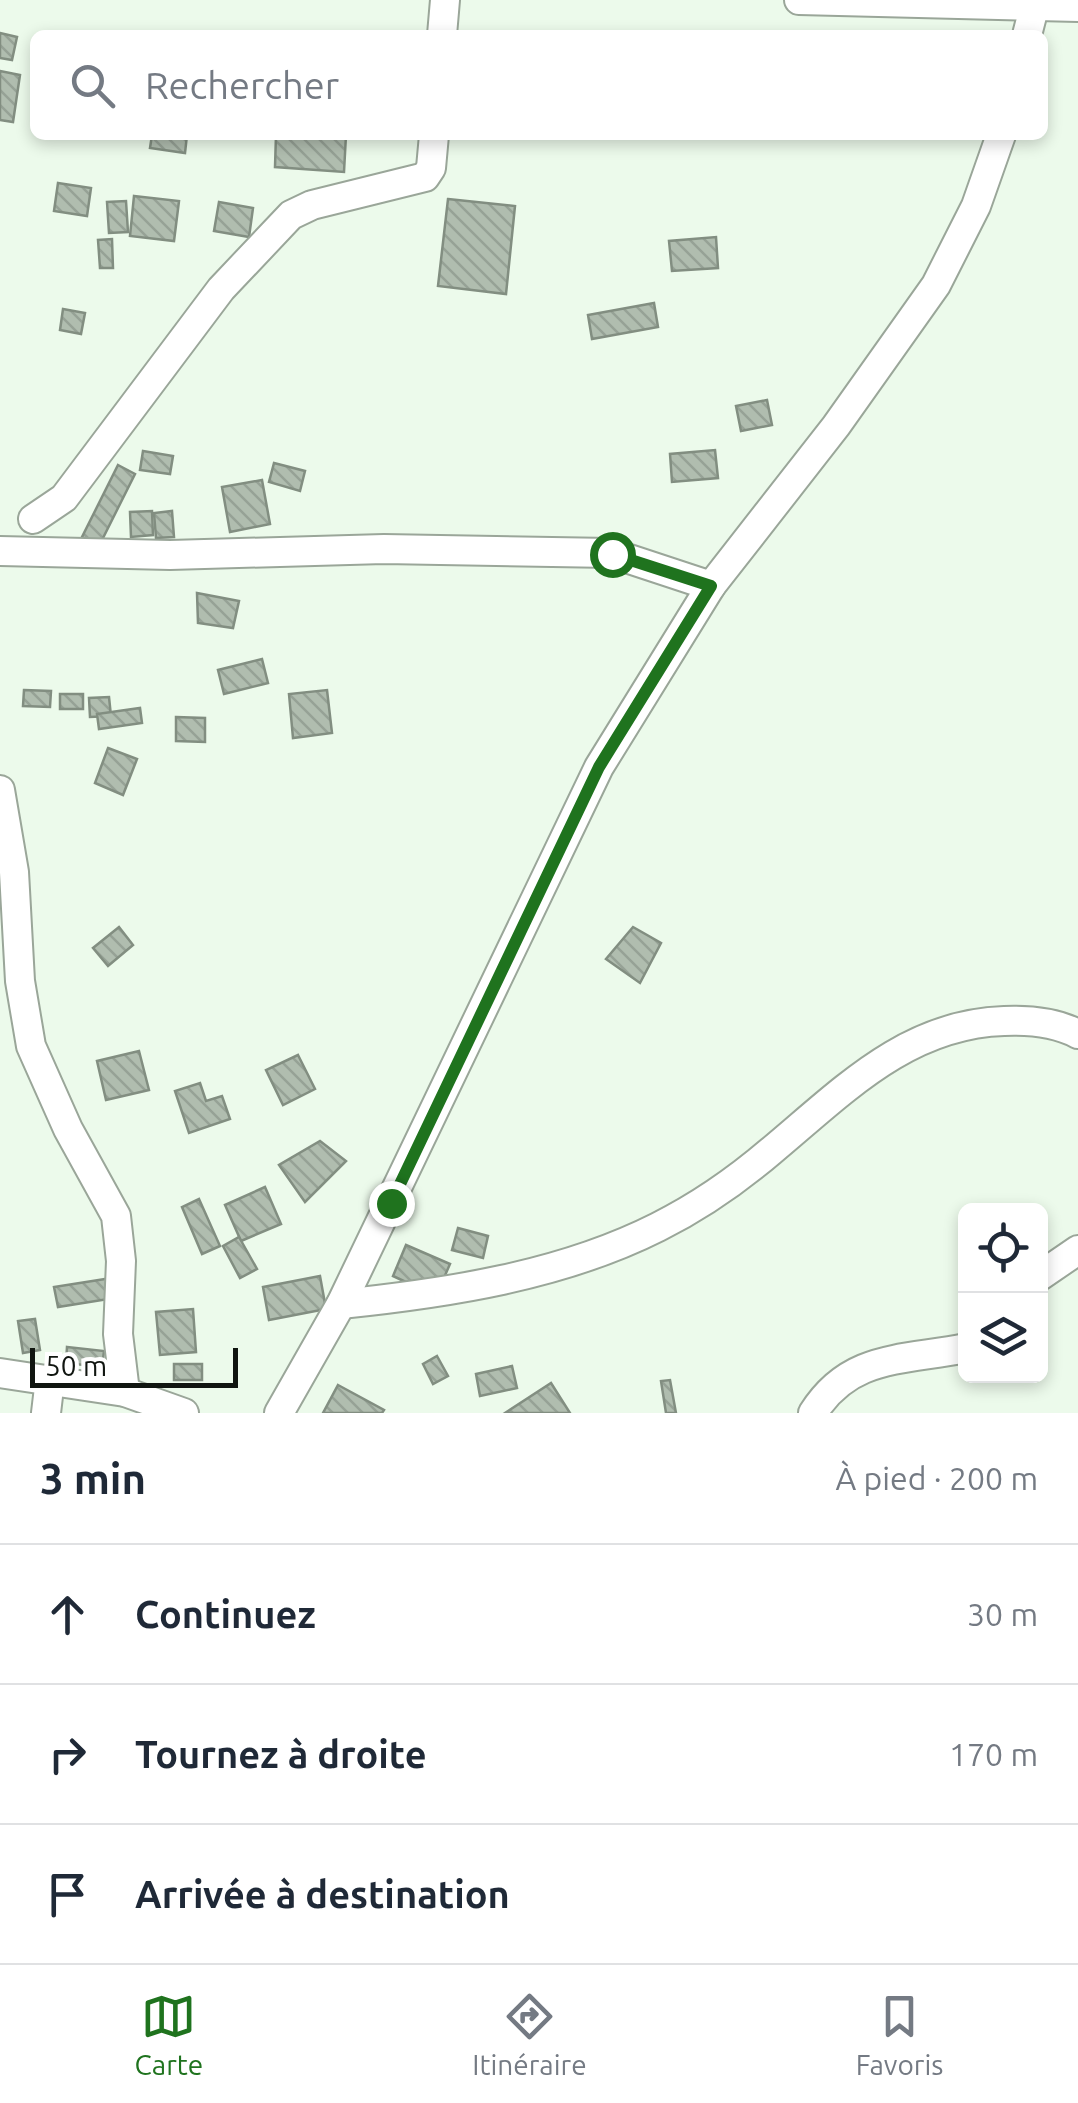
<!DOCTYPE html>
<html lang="fr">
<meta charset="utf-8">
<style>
body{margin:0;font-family:Ubuntu,sans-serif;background:#f6f6f7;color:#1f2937}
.controls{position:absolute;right:30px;bottom:30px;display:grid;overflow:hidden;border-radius:15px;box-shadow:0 5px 15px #0003}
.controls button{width:90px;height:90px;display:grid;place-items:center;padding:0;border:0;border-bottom:2px solid #e0e1e3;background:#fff;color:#1f2937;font:50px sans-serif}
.scale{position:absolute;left:30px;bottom:25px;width:208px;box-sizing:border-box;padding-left:10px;border:5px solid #101510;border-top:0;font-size:28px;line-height:35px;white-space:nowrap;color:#101510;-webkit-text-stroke:8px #fff;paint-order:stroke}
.stop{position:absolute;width:30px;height:30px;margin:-22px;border:8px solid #1f731e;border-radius:50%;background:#fff}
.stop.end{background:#1f731e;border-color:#fff;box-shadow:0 2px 10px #0008}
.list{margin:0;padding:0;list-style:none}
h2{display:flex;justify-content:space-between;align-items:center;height:130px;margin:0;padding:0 40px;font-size:42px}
h2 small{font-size:32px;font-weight:400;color:#747a83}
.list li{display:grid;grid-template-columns:65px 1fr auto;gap:30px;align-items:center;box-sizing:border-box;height:140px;padding:0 40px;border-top:2px solid #e0e1e3}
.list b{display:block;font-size:38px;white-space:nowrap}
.list em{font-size:32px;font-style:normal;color:#747a83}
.icon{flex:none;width:55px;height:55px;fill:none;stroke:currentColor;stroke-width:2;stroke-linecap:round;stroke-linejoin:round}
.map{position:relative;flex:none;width:1078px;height:1413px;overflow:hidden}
.search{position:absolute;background:#fff;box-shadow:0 5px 15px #0003;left:30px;right:30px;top:30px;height:110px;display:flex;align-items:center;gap:25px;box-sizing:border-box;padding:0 35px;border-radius:15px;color:#747a83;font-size:38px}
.sheet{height:550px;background:#fff}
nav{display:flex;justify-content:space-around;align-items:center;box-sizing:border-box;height:140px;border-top:2px solid #e0e1e3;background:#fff;font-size:28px;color:#747a83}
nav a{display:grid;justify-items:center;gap:5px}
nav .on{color:#1f731e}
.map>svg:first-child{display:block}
.building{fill:url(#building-back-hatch);stroke:#828e81;stroke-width:2.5}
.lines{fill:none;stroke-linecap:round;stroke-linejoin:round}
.minor-casing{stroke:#9aa699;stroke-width:32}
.minor{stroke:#fff;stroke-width:28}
.route{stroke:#1f731e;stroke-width:12}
</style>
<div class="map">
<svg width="1078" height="1413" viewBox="0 0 1078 1413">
<defs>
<pattern id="building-back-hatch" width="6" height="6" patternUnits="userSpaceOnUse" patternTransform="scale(2.5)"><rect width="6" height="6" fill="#b0bdaf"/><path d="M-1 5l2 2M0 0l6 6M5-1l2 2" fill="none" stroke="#96a296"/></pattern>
</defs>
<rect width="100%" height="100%" fill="#ecfaeb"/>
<g class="building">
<path d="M 0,33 L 17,37 L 12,60 L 0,58 Z"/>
<path d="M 0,71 L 20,75 L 13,122 L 0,120 Z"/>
<path d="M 152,135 L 187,135 L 185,153 L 150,148 Z"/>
<path d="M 276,135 L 346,135 L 344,172 L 275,167 Z"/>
<path d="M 58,183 L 91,188 L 87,216 L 54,211 Z"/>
<path d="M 134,196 L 179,201 L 174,241 L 130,236 Z"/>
<path d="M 448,199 L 515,206 L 506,294 L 438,286 Z"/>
<path d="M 126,201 L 128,232 L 109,233 L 107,202 Z"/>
<path d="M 219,202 L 253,208 L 249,237 L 214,231 Z"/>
<path d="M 716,237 L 718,268 L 672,271 L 669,241 Z"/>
<path d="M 112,239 L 113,268 L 100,268 L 98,240 Z"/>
<path d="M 654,303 L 658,327 L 592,339 L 588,315 Z"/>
<path d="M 63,309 L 85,313 L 81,334 L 60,330 Z"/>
<path d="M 767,400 L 772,425 L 741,431 L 736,406 Z"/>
<path d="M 715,450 L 718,478 L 672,482 L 670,454 Z"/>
<path d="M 143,451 L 173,456 L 170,474 L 140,470 Z"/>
<path d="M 274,463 L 305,471 L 300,491 L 269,482 Z"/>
<path d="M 118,465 L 135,474 L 99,546 L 82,537 Z"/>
<path d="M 262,480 L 270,524 L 230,532 L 222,487 Z"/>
<path d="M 152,511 L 153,535 L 131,537 L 130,512 Z"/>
<path d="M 172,511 L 174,537 L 156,538 L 154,513 Z"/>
<path d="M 197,593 L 239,601 L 233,628 L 198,623 Z"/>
<path d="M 262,659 L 268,683 L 224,694 L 218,670 Z"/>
<path d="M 24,690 L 51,691 L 50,707 L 23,706 Z"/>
<path d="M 327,690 L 332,733 L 293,738 L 289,694 Z"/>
<rect x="60" y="694" width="23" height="15"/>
<path d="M 109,697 L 111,716 L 90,717 L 89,698 Z"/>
<path d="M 140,708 L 142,723 L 99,729 L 97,714 Z"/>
<path d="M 176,717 L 205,718 L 205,742 L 176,741 Z"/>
<path d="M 108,748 L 137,759 L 123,795 L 95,783 Z"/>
<path d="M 119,927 L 133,945 L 108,966 L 93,948 Z"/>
<path d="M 633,927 L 661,943 L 640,983 L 606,959 Z"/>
<path d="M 139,1051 L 149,1090 L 106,1100 L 97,1061 Z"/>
<path d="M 298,1055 L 315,1089 L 283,1105 L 266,1070 Z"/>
<path d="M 200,1083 L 206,1101 L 222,1096 L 230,1119 L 189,1133 L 175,1091 Z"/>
<path d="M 320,1141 L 346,1161 L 305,1202 L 279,1165 Z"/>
<path d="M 265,1187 L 281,1224 L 241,1241 L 225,1205 Z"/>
<path d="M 199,1199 L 220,1246 L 202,1254 L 182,1207 Z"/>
<path d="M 458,1228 L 488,1236 L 483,1258 L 452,1250 Z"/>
<path d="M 239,1237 L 257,1269 L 240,1278 L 223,1246 Z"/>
<path d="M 406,1245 L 450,1264 L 436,1296 L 393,1276 Z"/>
<path d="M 320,1276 L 326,1309 L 269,1320 L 263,1287 Z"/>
<path d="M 118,1277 L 121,1297 L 58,1307 L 54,1287 Z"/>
<path d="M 193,1309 L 196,1352 L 160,1355 L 156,1312 Z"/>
<path d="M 35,1319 L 40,1350 L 23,1353 L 18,1321 Z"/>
<path d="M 67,1347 L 104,1351 L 102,1367 L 66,1363 Z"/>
<path d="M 437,1356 L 448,1376 L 433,1384 L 423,1364 Z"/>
<rect x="174" y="1364" width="28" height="16"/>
<path d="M 512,1366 L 517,1388 L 480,1396 L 476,1374 Z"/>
<path d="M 670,1380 L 676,1413 L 666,1413 L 661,1381 Z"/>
<path d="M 551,1383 L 570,1413 L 505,1413 Z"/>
<path d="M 338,1385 L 384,1410 L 382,1413 L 323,1413 Z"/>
</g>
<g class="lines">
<defs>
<g id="minor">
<path d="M 799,0 L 1078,7"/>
<path d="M 442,35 L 445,0"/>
<path d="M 1027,35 L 1036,0"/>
<path d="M 33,519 L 64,498 L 221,289 L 291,215 L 312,205 L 425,177 L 431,168 L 434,135"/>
<path d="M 0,551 L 170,555 L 384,549 L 611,553 L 711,586"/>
<path d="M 0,790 L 14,872 L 20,981 L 31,1046 L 68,1129 L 116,1216 L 121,1261 L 118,1334 L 125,1392"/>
<path d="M 1040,1276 L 1078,1250"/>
<path d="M 341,1304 C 447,1293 561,1276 658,1227 C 698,1207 737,1180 771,1151 C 842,1092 906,1024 1004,1021 C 1028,1020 1057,1023 1078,1034"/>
<path d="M 0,1373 L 125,1392 L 184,1413"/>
<path d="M 46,1413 L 50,1379"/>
<path d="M 279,1413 L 341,1304 L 599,767 L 711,586 L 836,426 L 936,285 L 976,206 L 1001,135"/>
<path d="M 813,1413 C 850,1354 903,1361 966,1348"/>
</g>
</defs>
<use href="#minor" class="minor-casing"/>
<use href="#minor" class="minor"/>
</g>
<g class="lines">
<path class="route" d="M 391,1203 L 599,767 L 711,586 L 612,554"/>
</g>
</svg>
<div class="controls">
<button><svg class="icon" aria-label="locate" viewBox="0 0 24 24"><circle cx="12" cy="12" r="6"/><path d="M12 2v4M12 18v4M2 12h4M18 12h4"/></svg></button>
<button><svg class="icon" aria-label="layers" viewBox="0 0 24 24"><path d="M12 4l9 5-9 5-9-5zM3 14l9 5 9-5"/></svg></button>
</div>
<div class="scale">50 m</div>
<div class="stop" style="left:612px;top:554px"></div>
<div class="stop end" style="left:391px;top:1203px"></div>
<div class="search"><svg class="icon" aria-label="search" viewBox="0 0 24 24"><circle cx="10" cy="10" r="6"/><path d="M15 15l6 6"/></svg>Rechercher</div>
</div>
<section class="sheet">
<h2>3 min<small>À pied · 200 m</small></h2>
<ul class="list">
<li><svg class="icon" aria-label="ahead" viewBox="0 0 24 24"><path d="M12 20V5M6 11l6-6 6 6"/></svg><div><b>Continuez</b></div><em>30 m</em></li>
<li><svg class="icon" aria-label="right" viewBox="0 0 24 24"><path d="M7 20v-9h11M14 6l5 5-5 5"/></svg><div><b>Tournez à droite</b></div><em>170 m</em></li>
<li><svg class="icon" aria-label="arrive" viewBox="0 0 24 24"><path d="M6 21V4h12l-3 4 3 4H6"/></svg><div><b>Arrivée à destination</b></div></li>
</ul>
</section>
<nav>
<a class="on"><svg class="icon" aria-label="map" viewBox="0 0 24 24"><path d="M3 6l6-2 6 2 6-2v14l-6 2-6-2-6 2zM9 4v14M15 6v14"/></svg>Carte</a>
<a><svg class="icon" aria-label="directions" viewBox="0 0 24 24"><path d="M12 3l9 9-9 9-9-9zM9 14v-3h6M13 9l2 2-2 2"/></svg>Itinéraire</a>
<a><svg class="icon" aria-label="saved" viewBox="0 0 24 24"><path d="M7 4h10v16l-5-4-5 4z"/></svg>Favoris</a>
</nav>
